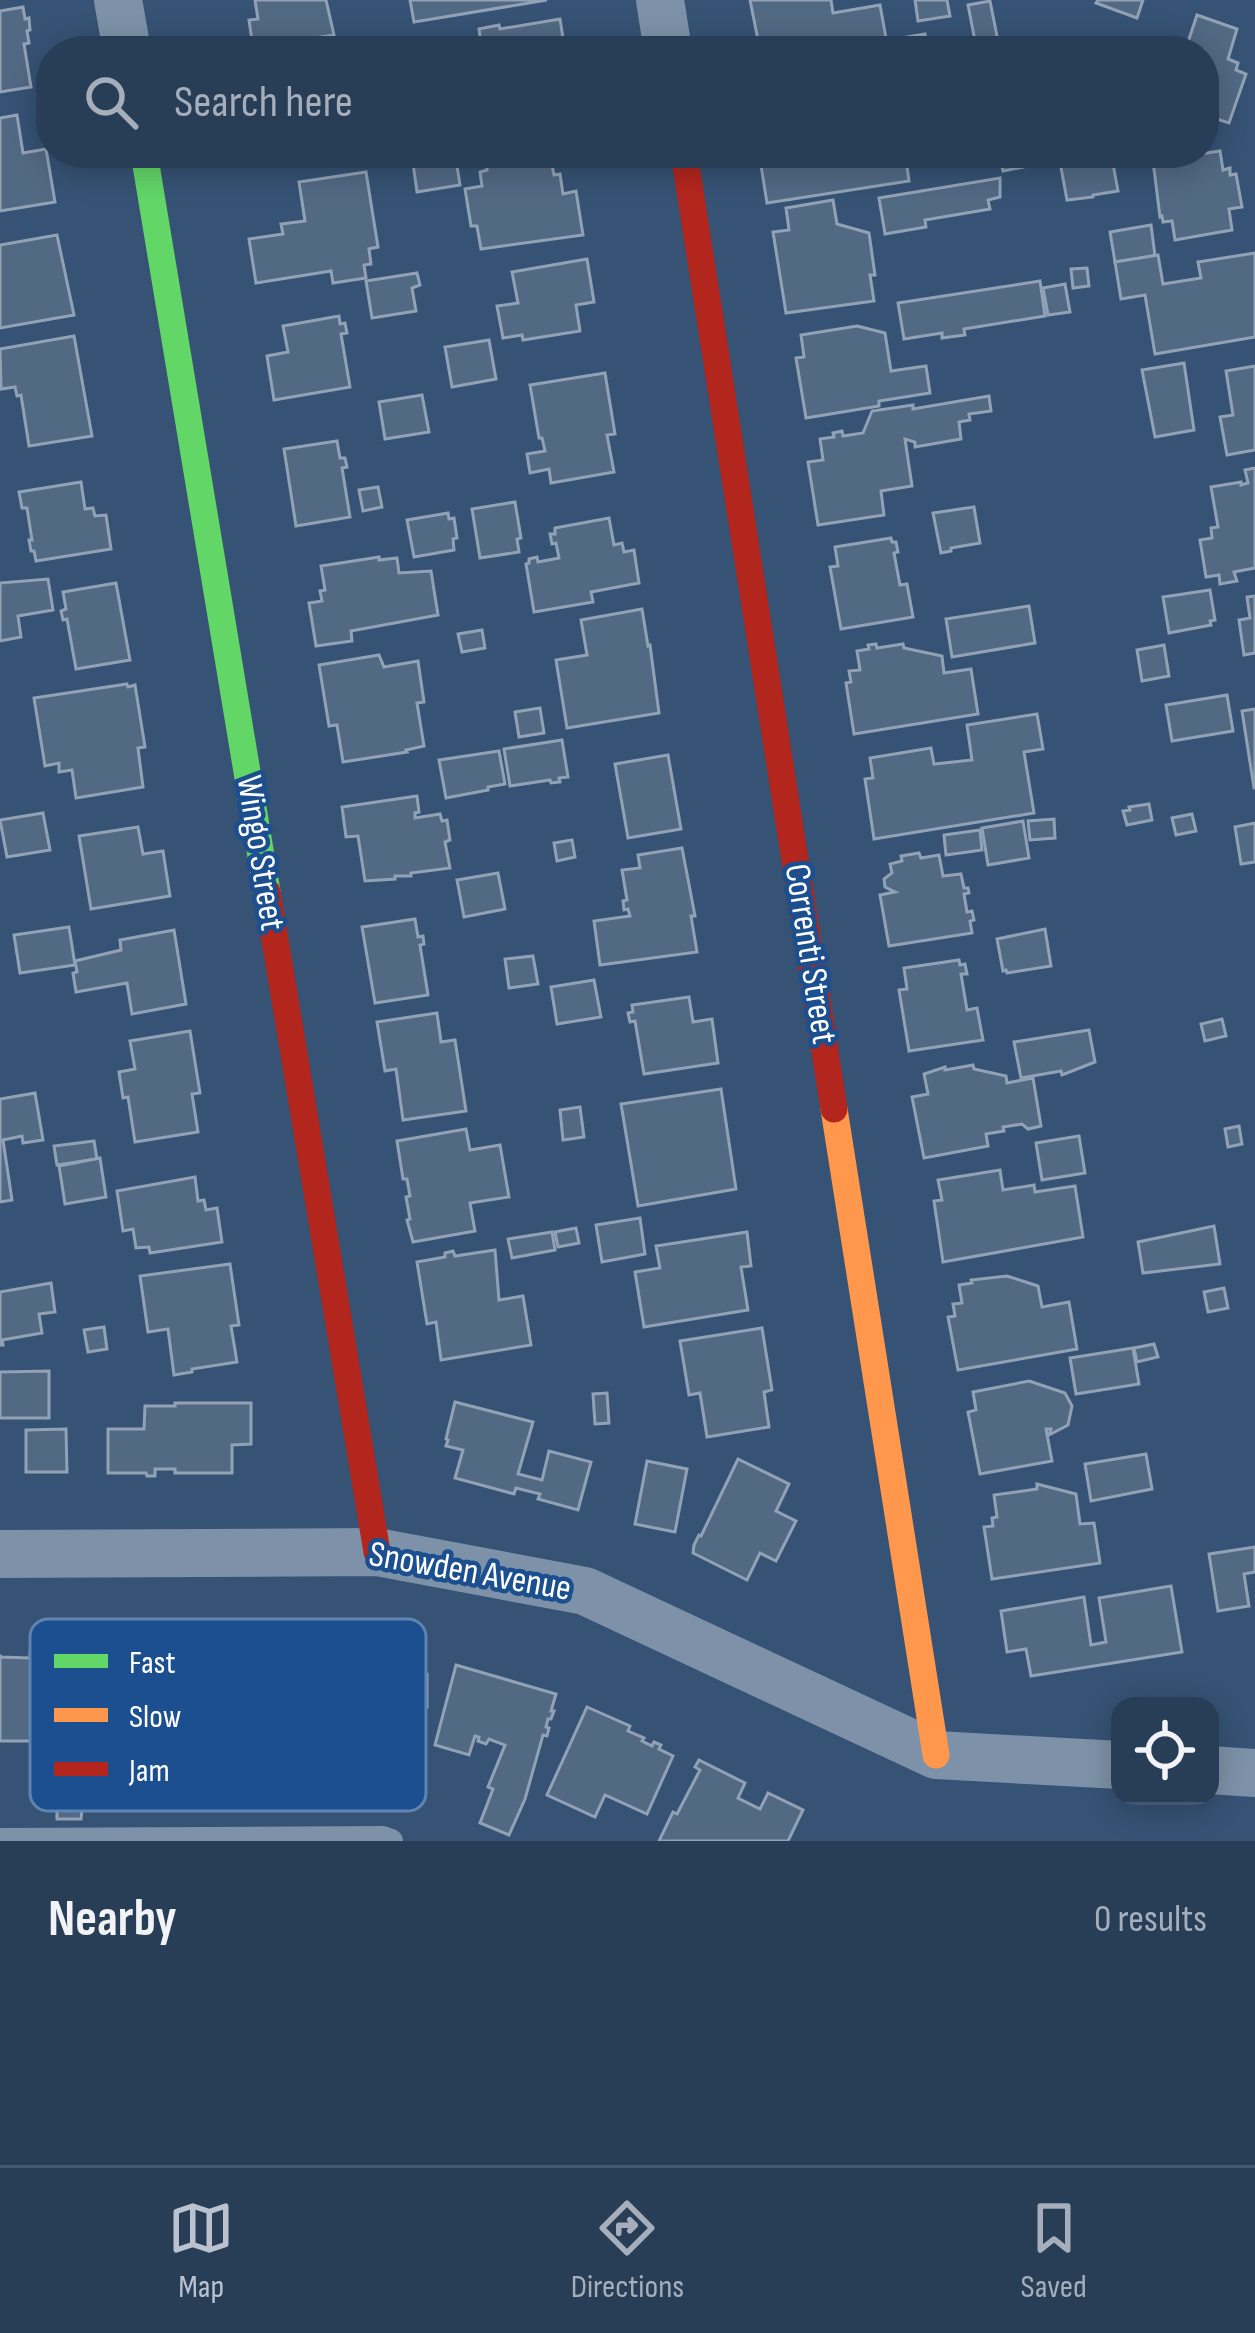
<!DOCTYPE html>
<style>
body{margin:0;font-family:"Sofia Sans Condensed",sans-serif;background:#30455d;color:#f1f3f6}
.controls{position:absolute;right:36px;bottom:36px;display:grid;overflow:hidden;border-radius:24px;box-shadow:0 6px 30px #0003}
.controls button{width:108px;height:108px;display:grid;place-items:center;padding:0;border:0;border-bottom:3px solid #44576d;background:#283e57;color:#f1f3f6;font:60px sans-serif}
.list{margin:0;padding:0;list-style:none}
h2{display:flex;justify-content:space-between;align-items:center;height:156px;margin:0;padding:0 48px;font-size:51px}
h2 small{font-size:39px;font-weight:400;color:#a5aeba}
.icon{flex:none;width:66px;height:66px;fill:none;stroke:currentColor;stroke-width:2;stroke-linecap:round;stroke-linejoin:round}
.map{position:relative;flex:none;width:1255px;height:1841px;overflow:hidden}
.search{position:absolute;background:#283e57;box-shadow:0 6px 30px #0003;left:36px;right:36px;top:36px;height:132px;display:flex;align-items:center;gap:30px;box-sizing:border-box;padding:0 42px;border-radius:48px;color:#a5aeba;font-size:45px}
.sheet{height:324px;background:#283e57}
nav{display:flex;justify-content:space-around;align-items:center;box-sizing:border-box;height:168px;border-top:3px solid #44576d;background:#283e57;font-size:33px;color:#a5aeba}
nav a{display:grid;justify-items:center;gap:6px}
nav .on{color:#b9c2ce}
.map>svg:first-child{display:block}
.building{fill:#526984;stroke:#92a2b6;stroke-width:3}
.lines{fill:none;stroke-linecap:round;stroke-linejoin:round}
.lane{stroke:#7d92a8;stroke-width:24}
.street{stroke:#7d92a8;stroke-width:48}
.fast{stroke:#63d668;stroke-width:27}
.slow{stroke:#ff974d;stroke-width:27}
.jam{stroke:#b3261e;stroke-width:27}
.labels{text-anchor:middle;dominant-baseline:central;stroke-width:9;stroke-linejoin:round;paint-order:stroke}
.street-label{font-size:36px;fill:#fff;stroke:#1b4f8f}
.key{fill:#1b4f8f;stroke:#5f84b1;stroke-width:3}
.key-label{font-size:33px;fill:#fff}
</style>
<div class="map">
<svg width="1255" height="1841" viewBox="0 0 1255 1841">
<rect width="100%" height="100%" fill="#365274"/>
<g class="building">
<path d="M 255,0 L 326,0 L 334,35 L 253,48 L 249,20 L 258,19 Z"/>
<path d="M 410,0 L 547,0 L 414,22 Z"/>
<path d="M 750,0 L 831,0 L 833,13 L 880,5 L 886,38 L 883,41 L 925,34 L 928,51 L 879,51 L 878,45 L 842,51 L 763,51 L 761,39 L 758,40 Z"/>
<path d="M 915,0 L 947,0 L 950,16 L 918,21 Z"/>
<path d="M 1098,0 L 1143,0 L 1137,18 L 1096,3 Z"/>
<path d="M 990,1 L 998,41 L 976,46 L 968,5 Z"/>
<path d="M 23,7 L 25,19 L 29,18 L 30,30 L 27,31 L 29,43 L 24,44 L 31,87 L 0,92 L 0,11 Z"/>
<path d="M 1197,15 L 1237,29 L 1228,59 L 1238,63 L 1236,70 L 1246,74 L 1229,123 L 1204,115 L 1204,51 L 1185,51 Z"/>
<path d="M 560,19 L 565,51 L 482,51 L 479,29 L 499,25 L 500,29 Z"/>
<path d="M 17,115 L 23,153 L 46,149 L 55,202 L 0,211 L 0,118 Z"/>
<path d="M 1220,151 L 1223,170 L 1230,168 L 1230,175 L 1236,174 L 1242,207 L 1229,209 L 1232,230 L 1175,240 L 1172,221 L 1163,222 L 1162,216 L 1160,217 L 1153,161 Z"/>
<path d="M 426,153 L 455,153 L 460,185 L 417,192 L 412,156 Z"/>
<path d="M 905,153 L 909,181 L 767,203 L 760,159 L 794,153 Z"/>
<path d="M 999,153 L 1021,153 L 1023,167 L 1003,171 Z"/>
<path d="M 1111,153 L 1118,191 L 1093,195 L 1093,197 L 1067,200 L 1060,162 Z"/>
<path d="M 550,155 L 554,175 L 560,174 L 563,194 L 576,191 L 583,235 L 481,249 L 477,226 L 471,226 L 465,189 L 482,186 L 480,172 L 487,170 L 487,166 Z"/>
<path d="M 366,172 L 378,247 L 369,249 L 371,264 L 364,265 L 366,278 L 333,283 L 331,271 L 256,283 L 249,239 L 283,234 L 281,224 L 305,221 L 299,182 Z"/>
<path d="M 1000,178 L 1000,197 L 988,200 L 990,209 L 925,220 L 926,227 L 885,234 L 879,198 Z"/>
<path d="M 833,200 L 837,224 L 869,233 L 875,275 L 870,275 L 874,301 L 786,313 L 773,232 L 789,230 L 786,208 Z"/>
<path d="M 1151,225 L 1155,256 L 1115,262 L 1110,232 Z"/>
<path d="M 57,235 L 74,315 L 0,328 L 0,245 Z"/>
<path d="M 1255,253 L 1255,337 L 1155,354 L 1145,295 L 1121,299 L 1115,262 L 1158,255 L 1163,284 L 1201,278 L 1198,262 Z"/>
<path d="M 587,259 L 594,302 L 576,305 L 580,331 L 523,340 L 522,335 L 503,338 L 497,306 L 518,303 L 512,272 Z"/>
<path d="M 1087,268 L 1089,286 L 1073,288 L 1071,269 Z"/>
<path d="M 417,273 L 420,285 L 412,288 L 416,311 L 372,318 L 366,281 Z"/>
<path d="M 1040,281 L 1045,316 L 964,329 L 965,335 L 942,338 L 942,333 L 904,339 L 898,303 Z"/>
<path d="M 1065,284 L 1070,312 L 1048,315 L 1043,288 Z"/>
<path d="M 339,316 L 340,324 L 345,323 L 347,333 L 341,334 L 350,387 L 274,400 L 267,356 L 288,352 L 283,326 Z"/>
<path d="M 857,326 L 885,333 L 891,371 L 926,366 L 930,393 L 879,401 L 879,406 L 806,418 L 796,358 L 804,357 L 801,335 Z"/>
<path d="M 74,336 L 92,436 L 29,446 L 21,395 L 17,396 L 15,387 L 1,389 L 0,349 Z"/>
<path d="M 489,340 L 496,379 L 452,387 L 445,347 Z"/>
<path d="M 1184,363 L 1194,430 L 1155,437 L 1142,370 Z"/>
<path d="M 1255,366 L 1255,450 L 1227,455 L 1220,417 L 1233,415 L 1226,371 Z"/>
<path d="M 605,373 L 615,434 L 607,435 L 614,472 L 551,483 L 549,469 L 530,473 L 527,454 L 545,451 L 542,438 L 539,438 L 530,385 Z"/>
<path d="M 422,395 L 429,432 L 385,439 L 379,402 Z"/>
<path d="M 989,396 L 991,411 L 969,414 L 970,420 L 959,422 L 961,439 L 915,447 L 915,442 L 905,439 L 912,486 L 881,491 L 884,515 L 818,525 L 808,462 L 823,460 L 820,439 L 834,437 L 833,433 L 842,431 L 843,436 L 863,433 L 872,411 L 913,405 L 913,409 Z"/>
<path d="M 337,441 L 340,458 L 345,458 L 347,467 L 342,468 L 350,517 L 296,526 L 284,449 Z"/>
<path d="M 1255,468 L 1255,568 L 1234,572 L 1237,581 L 1220,584 L 1219,575 L 1206,577 L 1200,540 L 1212,538 L 1211,528 L 1218,527 L 1211,487 L 1241,482 L 1241,485 L 1248,483 L 1245,470 Z"/>
<path d="M 81,482 L 85,509 L 93,508 L 95,516 L 106,515 L 111,549 L 36,561 L 34,551 L 31,551 L 29,540 L 32,540 L 27,508 L 22,508 L 19,492 Z"/>
<path d="M 378,487 L 382,507 L 363,511 L 359,490 Z"/>
<path d="M 515,502 L 521,538 L 517,539 L 519,552 L 480,558 L 472,509 Z"/>
<path d="M 974,507 L 980,543 L 951,548 L 951,551 L 941,553 L 933,513 Z"/>
<path d="M 448,513 L 449,519 L 454,518 L 457,538 L 453,539 L 454,550 L 414,557 L 407,520 Z"/>
<path d="M 609,518 L 614,545 L 622,543 L 624,552 L 634,550 L 639,583 L 591,592 L 593,602 L 534,612 L 526,564 L 529,563 L 529,559 L 537,557 L 538,562 L 559,558 L 556,543 L 552,544 L 550,534 L 555,534 L 555,528 Z"/>
<path d="M 891,538 L 892,542 L 896,542 L 898,552 L 894,553 L 900,585 L 907,584 L 913,617 L 841,629 L 830,567 L 838,566 L 835,547 Z"/>
<path d="M 379,557 L 379,560 L 397,558 L 399,573 L 431,571 L 438,615 L 351,631 L 352,641 L 316,646 L 309,603 L 322,601 L 320,591 L 325,590 L 321,566 Z"/>
<path d="M 48,579 L 53,610 L 18,616 L 21,637 L 0,641 L 0,583 Z"/>
<path d="M 116,583 L 130,660 L 76,669 L 67,619 L 63,620 L 61,611 L 66,609 L 63,592 Z"/>
<path d="M 1210,590 L 1215,620 L 1210,621 L 1211,625 L 1169,633 L 1163,597 Z"/>
<path d="M 1255,596 L 1255,653 L 1244,655 L 1239,620 L 1250,618 L 1247,597 Z"/>
<path d="M 1029,606 L 1035,643 L 952,657 L 946,619 Z"/>
<path d="M 642,609 L 648,646 L 650,645 L 659,713 L 567,728 L 556,660 L 587,655 L 581,620 Z"/>
<path d="M 482,630 L 485,648 L 462,652 L 458,634 Z"/>
<path d="M 876,644 L 877,648 L 903,644 L 904,648 L 942,656 L 944,673 L 971,669 L 978,714 L 854,734 L 846,683 L 851,682 L 849,671 L 860,670 L 857,651 L 869,649 L 868,645 Z"/>
<path d="M 1164,645 L 1169,676 L 1142,681 L 1137,650 Z"/>
<path d="M 379,655 L 384,667 L 418,661 L 424,702 L 417,703 L 424,746 L 406,750 L 407,752 L 343,762 L 337,725 L 329,726 L 319,665 Z"/>
<path d="M 127,684 L 128,687 L 135,685 L 145,747 L 138,748 L 143,787 L 76,798 L 72,770 L 59,772 L 59,763 L 45,766 L 34,698 Z"/>
<path d="M 1227,695 L 1233,731 L 1172,741 L 1166,705 Z"/>
<path d="M 540,708 L 544,733 L 519,737 L 515,712 Z"/>
<path d="M 1255,709 L 1255,788 L 1254,788 L 1242,711 Z"/>
<path d="M 1037,714 L 1043,749 L 1024,752 L 1034,813 L 874,839 L 865,779 L 873,778 L 870,758 L 931,748 L 934,764 L 972,760 L 967,725 Z"/>
<path d="M 562,740 L 568,777 L 559,778 L 560,782 L 551,783 L 550,780 L 510,786 L 504,749 Z"/>
<path d="M 499,751 L 505,784 L 488,787 L 488,790 L 446,798 L 439,760 Z"/>
<path d="M 668,755 L 681,829 L 628,838 L 615,764 Z"/>
<path d="M 417,796 L 419,812 L 415,813 L 415,818 L 440,814 L 442,821 L 447,820 L 450,840 L 445,842 L 450,868 L 411,873 L 411,876 L 395,876 L 395,879 L 365,881 L 358,836 L 346,837 L 342,807 Z"/>
<path d="M 1149,804 L 1152,820 L 1127,825 L 1123,811 L 1130,810 L 1129,807 Z"/>
<path d="M 43,813 L 50,850 L 7,857 L 0,820 Z"/>
<path d="M 1192,814 L 1196,831 L 1176,835 L 1172,818 Z"/>
<path d="M 1054,819 L 1055,838 L 1030,840 L 1028,821 Z"/>
<path d="M 1023,821 L 1029,858 L 988,865 L 982,828 Z"/>
<path d="M 1255,823 L 1255,862 L 1241,864 L 1235,827 Z"/>
<path d="M 138,827 L 143,854 L 163,851 L 170,896 L 91,909 L 79,836 Z"/>
<path d="M 980,830 L 982,850 L 946,855 L 944,835 Z"/>
<path d="M 572,840 L 575,857 L 557,861 L 554,843 Z"/>
<path d="M 682,848 L 695,916 L 691,916 L 697,952 L 600,965 L 594,921 L 630,916 L 628,909 L 624,910 L 623,901 L 627,900 L 622,870 L 640,868 L 638,855 Z"/>
<path d="M 919,853 L 921,858 L 939,855 L 943,876 L 961,874 L 964,888 L 968,888 L 969,893 L 964,894 L 967,912 L 972,911 L 974,920 L 970,921 L 972,933 L 889,946 L 880,895 L 895,892 L 885,887 L 884,879 L 892,873 L 890,864 L 902,861 L 901,856 Z"/>
<path d="M 498,873 L 505,909 L 464,917 L 457,880 Z"/>
<path d="M 415,919 L 418,937 L 423,936 L 424,944 L 420,945 L 428,995 L 375,1003 L 362,927 Z"/>
<path d="M 69,927 L 75,965 L 20,973 L 14,935 Z"/>
<path d="M 1045,929 L 1051,966 L 1007,973 L 1006,970 L 1003,971 L 997,939 Z"/>
<path d="M 174,930 L 186,1004 L 132,1014 L 127,983 L 76,992 L 73,973 L 77,972 L 75,961 L 121,950 L 120,940 Z"/>
<path d="M 533,956 L 538,984 L 509,988 L 505,959 Z"/>
<path d="M 959,960 L 960,965 L 965,964 L 967,974 L 961,974 L 967,1010 L 977,1008 L 983,1040 L 909,1051 L 899,990 L 907,989 L 904,968 Z"/>
<path d="M 594,980 L 601,1017 L 557,1024 L 551,987 Z"/>
<path d="M 689,997 L 693,1022 L 712,1019 L 718,1063 L 644,1074 L 635,1021 L 630,1022 L 628,1013 L 633,1012 L 632,1005 Z"/>
<path d="M 437,1013 L 441,1042 L 455,1040 L 466,1111 L 403,1120 L 396,1069 L 385,1071 L 377,1022 Z"/>
<path d="M 1222,1019 L 1226,1036 L 1205,1041 L 1201,1024 Z"/>
<path d="M 1089,1030 L 1095,1062 L 1062,1075 L 1061,1071 L 1021,1078 L 1014,1042 Z"/>
<path d="M 190,1031 L 200,1093 L 192,1094 L 198,1132 L 135,1142 L 128,1097 L 123,1098 L 119,1072 L 135,1069 L 130,1041 Z"/>
<path d="M 973,1065 L 974,1069 L 1006,1076 L 1007,1083 L 1033,1078 L 1041,1126 L 1028,1129 L 1022,1124 L 1003,1127 L 1004,1131 L 986,1134 L 988,1146 L 924,1158 L 912,1097 L 928,1094 L 924,1074 L 945,1067 L 945,1070 Z"/>
<path d="M 721,1089 L 736,1189 L 638,1206 L 621,1104 Z"/>
<path d="M 35,1093 L 43,1140 L 23,1143 L 22,1136 L 3,1140 L 12,1200 L 0,1202 L 0,1099 Z"/>
<path d="M 580,1107 L 584,1137 L 563,1140 L 560,1110 Z"/>
<path d="M 1239,1126 L 1242,1144 L 1228,1147 L 1225,1129 Z"/>
<path d="M 466,1129 L 470,1150 L 500,1145 L 509,1197 L 470,1203 L 475,1231 L 413,1242 L 407,1220 L 410,1219 L 406,1197 L 410,1196 L 407,1179 L 403,1179 L 397,1141 Z"/>
<path d="M 1079,1136 L 1085,1173 L 1042,1180 L 1036,1143 Z"/>
<path d="M 94,1141 L 97,1159 L 57,1165 L 54,1146 Z"/>
<path d="M 100,1158 L 106,1197 L 65,1204 L 59,1166 Z"/>
<path d="M 1000,1170 L 1003,1190 L 1034,1185 L 1035,1192 L 1075,1186 L 1083,1237 L 943,1262 L 934,1201 L 942,1200 L 938,1180 Z"/>
<path d="M 195,1177 L 198,1201 L 204,1200 L 206,1210 L 217,1208 L 222,1242 L 150,1253 L 149,1247 L 136,1248 L 133,1229 L 123,1231 L 117,1191 Z"/>
<path d="M 640,1218 L 645,1254 L 602,1262 L 596,1225 Z"/>
<path d="M 1214,1226 L 1220,1264 L 1143,1273 L 1138,1242 Z"/>
<path d="M 576,1228 L 579,1243 L 558,1247 L 555,1232 Z"/>
<path d="M 552,1232 L 555,1250 L 512,1258 L 508,1239 Z"/>
<path d="M 747,1232 L 751,1266 L 741,1267 L 748,1310 L 644,1327 L 635,1272 L 660,1268 L 656,1246 Z"/>
<path d="M 495,1250 L 499,1300 L 523,1296 L 531,1345 L 441,1360 L 436,1322 L 427,1324 L 417,1262 L 445,1257 L 445,1253 L 453,1251 L 455,1256 Z"/>
<path d="M 230,1264 L 239,1325 L 231,1326 L 237,1362 L 192,1369 L 192,1372 L 174,1375 L 168,1329 L 148,1332 L 140,1276 Z"/>
<path d="M 1007,1276 L 1038,1286 L 1042,1307 L 1069,1302 L 1077,1349 L 958,1370 L 948,1317 L 955,1316 L 953,1304 L 962,1303 L 959,1285 L 972,1283 L 971,1280 Z"/>
<path d="M 51,1283 L 55,1312 L 39,1314 L 42,1333 L 2,1340 L 3,1345 L 0,1345 L 0,1292 Z"/>
<path d="M 1224,1288 L 1228,1308 L 1208,1312 L 1204,1292 Z"/>
<path d="M 104,1327 L 107,1349 L 88,1352 L 84,1330 Z"/>
<path d="M 762,1328 L 772,1390 L 764,1392 L 769,1427 L 707,1437 L 700,1393 L 689,1395 L 680,1341 Z"/>
<path d="M 1154,1344 L 1158,1357 L 1137,1362 L 1134,1348 Z"/>
<path d="M 1133,1348 L 1139,1384 L 1076,1394 L 1070,1358 Z"/>
<path d="M 49,1371 L 49,1418 L 0,1418 L 0,1372 Z"/>
<path d="M 1029,1381 L 1065,1393 L 1072,1406 L 1068,1425 L 1049,1435 L 1051,1429 L 1046,1429 L 1052,1461 L 980,1474 L 968,1412 L 976,1410 L 973,1392 Z"/>
<path d="M 607,1393 L 609,1423 L 595,1424 L 593,1394 Z"/>
<path d="M 455,1402 L 533,1422 L 518,1474 L 542,1480 L 549,1451 L 591,1462 L 578,1510 L 538,1499 L 540,1494 L 516,1488 L 514,1494 L 455,1478 L 463,1450 L 446,1446 L 448,1440 L 446,1439 Z"/>
<path d="M 175,1403 L 251,1403 L 251,1444 L 232,1445 L 232,1473 L 175,1473 L 175,1469 L 155,1469 L 155,1476 L 147,1476 L 146,1473 L 108,1473 L 108,1429 L 144,1429 L 145,1406 L 175,1406 Z"/>
<path d="M 66,1429 L 67,1472 L 26,1472 L 26,1430 Z"/>
<path d="M 1146,1454 L 1152,1489 L 1091,1501 L 1085,1464 Z"/>
<path d="M 738,1459 L 789,1484 L 776,1511 L 796,1521 L 776,1561 L 760,1553 L 747,1580 L 693,1553 L 694,1545 L 699,1535 L 701,1536 Z"/>
<path d="M 647,1461 L 687,1469 L 675,1532 L 635,1524 Z"/>
<path d="M 1037,1484 L 1076,1494 L 1080,1524 L 1094,1523 L 1100,1563 L 992,1579 L 984,1527 L 993,1526 L 992,1518 L 997,1517 L 994,1495 L 1037,1489 Z"/>
<path d="M 1255,1547 L 1255,1572 L 1244,1574 L 1249,1606 L 1218,1611 L 1209,1554 Z"/>
<path d="M 1171,1586 L 1182,1652 L 1031,1676 L 1026,1649 L 1007,1652 L 1001,1611 L 1084,1597 L 1091,1645 L 1106,1642 L 1099,1598 Z"/>
<path d="M 30,1654 L 45,1655 L 45,1741 L 0,1741 L 0,1655 L 1,1657 L 30,1658 Z"/>
<path d="M 349,1660 L 384,1660 L 384,1670 L 427,1674 L 427,1707 L 408,1706 L 405,1760 L 389,1759 L 389,1763 L 377,1763 L 377,1760 L 373,1759 L 373,1730 L 366,1730 L 366,1732 L 347,1730 L 347,1735 L 339,1735 L 339,1729 L 332,1729 L 333,1670 L 349,1670 Z"/>
<path d="M 456,1665 L 556,1694 L 551,1711 L 554,1711 L 551,1719 L 548,1719 L 546,1727 L 549,1728 L 547,1736 L 543,1735 L 525,1799 L 509,1835 L 480,1823 L 493,1789 L 488,1787 L 505,1745 L 489,1739 L 486,1744 L 478,1741 L 479,1737 L 475,1736 L 469,1755 L 435,1745 Z"/>
<path d="M 587,1707 L 630,1726 L 628,1731 L 644,1738 L 642,1741 L 652,1746 L 654,1742 L 661,1745 L 659,1749 L 673,1756 L 647,1814 L 605,1795 L 595,1817 L 547,1795 Z"/>
<path d="M 699,1760 L 745,1783 L 738,1798 L 760,1809 L 768,1793 L 803,1810 L 788,1841 L 659,1841 L 673,1812 L 677,1814 L 700,1770 L 695,1767 Z"/>
<path d="M 57,1765 L 96,1765 L 95,1809 L 82,1809 L 81,1819 L 57,1819 Z"/>
</g>
<g class="lines">
<path class="lane" d="M 0,1840 L 383,1838 L 391,1841"/>
<g class="street">
<path d="M 118,0 L 127,51"/>
<path d="M 660,0 L 668,51"/>
<path d="M 0,1554 L 377,1552 L 585,1591 L 936,1755 L 1120,1765"/>
<path d="M 1210,1770 L 1255,1773"/>
</g>
<path class="fast" d="M 144,153 L 267,892"/>
<path class="slow" d="M 834,1109 L 936,1755"/>
<g class="jam">
<path d="M 684,153 L 834,1109"/>
<path d="M 267,892 L 377,1552"/>
</g>
</g>
<g class="labels">
<g class="street-label">
<text transform="translate(260 853) rotate(81)">Wingo Street</text>
<text transform="translate(810 954) rotate(81)">Correnti Street</text>
<text transform="translate(470 1572) rotate(10)">Snowden Avenue</text>
</g>
</g>
<rect x="30" y="1619" width="396" height="192" rx="18" class="key"/>
<rect x="54" y="1654" width="54" height="14" fill="#63d668"/>
<rect x="54" y="1708" width="54" height="14" fill="#ff974d"/>
<rect x="54" y="1762" width="54" height="14" fill="#b3261e"/>
<g class="key-label">
<text x="129" y="1673">Fast</text>
<text x="129" y="1727">Slow</text>
<text x="129" y="1781">Jam</text>
</g>
</svg>
<div class="controls">
<button><svg class="icon" aria-label="locate" viewBox="0 0 24 24"><circle cx="12" cy="12" r="6"/><path d="M12 2v4M12 18v4M2 12h4M18 12h4"/></svg></button>
</div>
<div class="search"><svg class="icon" aria-label="search" viewBox="0 0 24 24"><circle cx="10" cy="10" r="6"/><path d="M15 15l6 6"/></svg>Search here</div>
</div>
<section class="sheet">
<h2>Nearby<small>0 results</small></h2>
<ul class="list">
</ul>
</section>
<nav>
<a class="on"><svg class="icon" aria-label="map" viewBox="0 0 24 24"><path d="M3 6l6-2 6 2 6-2v14l-6 2-6-2-6 2zM9 4v14M15 6v14"/></svg>Map</a>
<a><svg class="icon" aria-label="directions" viewBox="0 0 24 24"><path d="M12 3l9 9-9 9-9-9zM9 14v-3h6M13 9l2 2-2 2"/></svg>Directions</a>
<a><svg class="icon" aria-label="saved" viewBox="0 0 24 24"><path d="M7 4h10v16l-5-4-5 4z"/></svg>Saved</a>
</nav>
